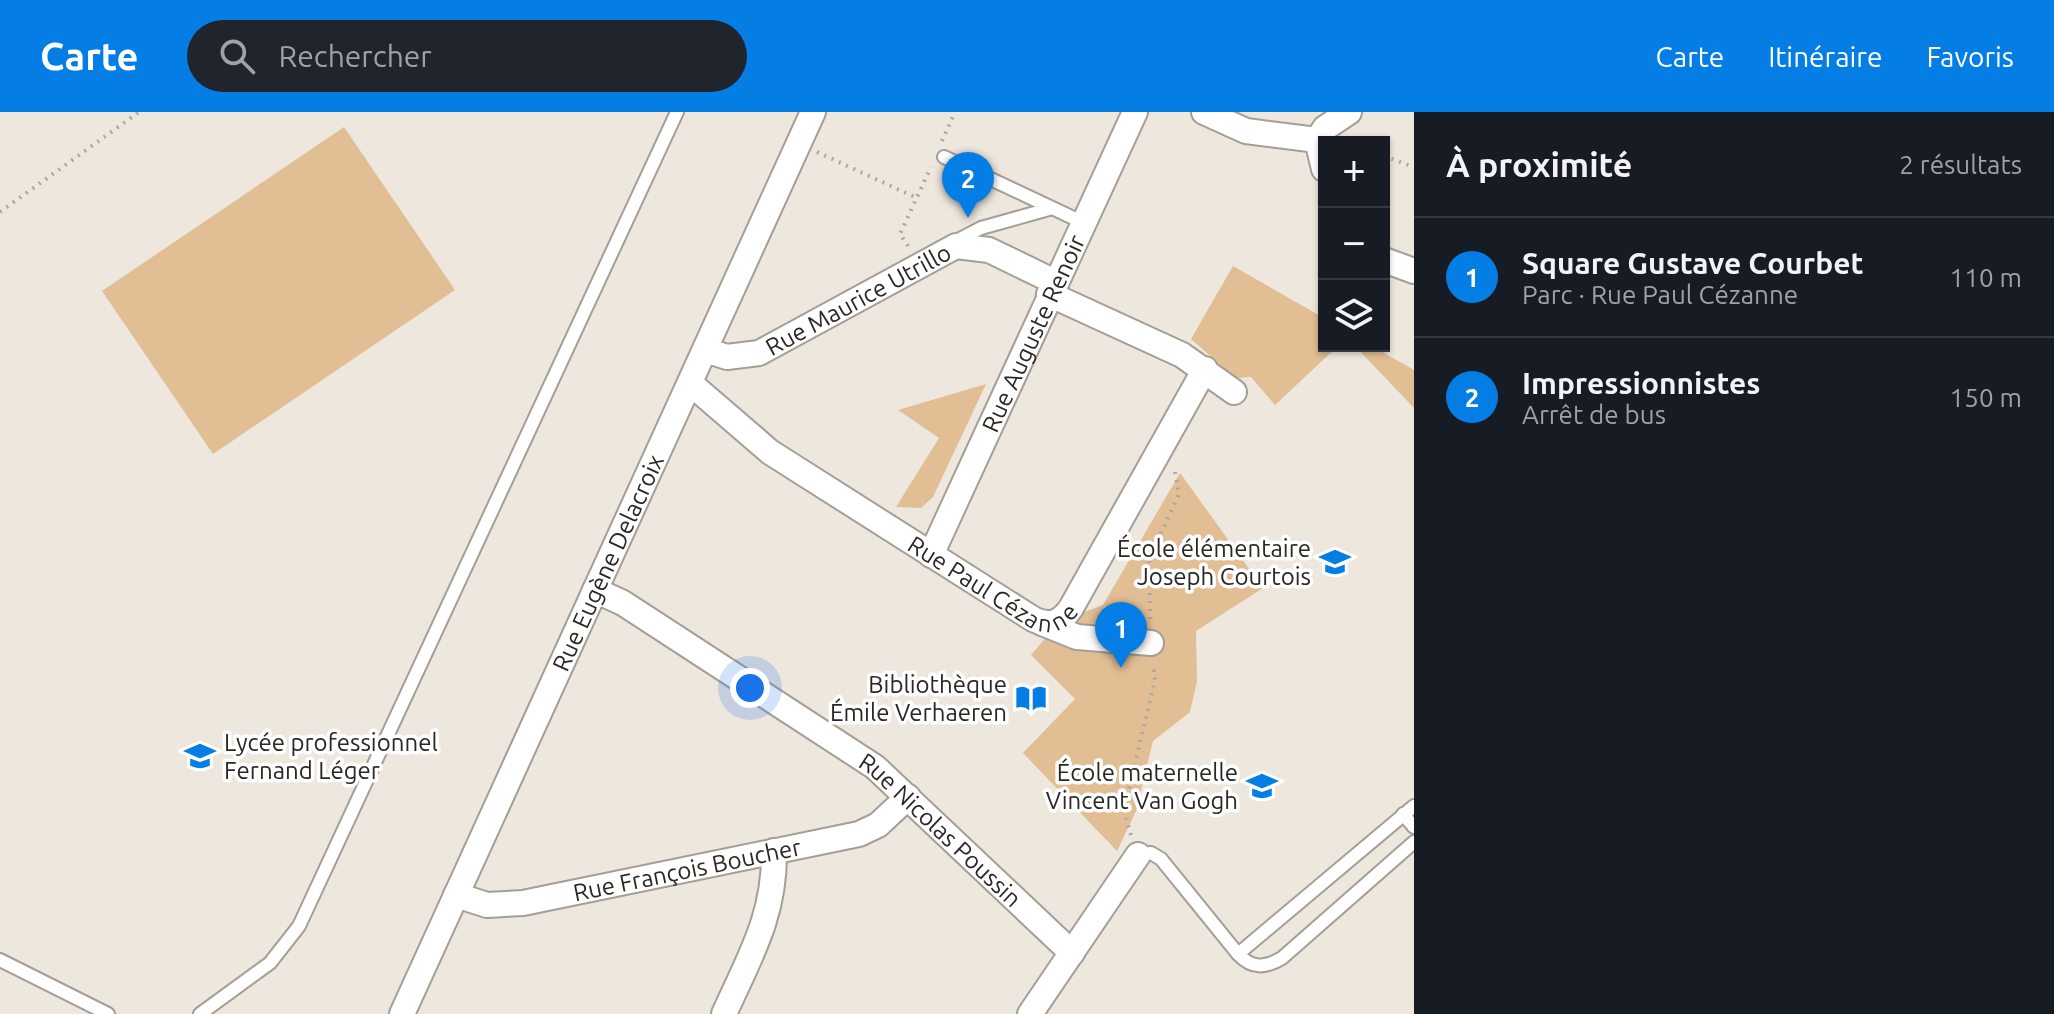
<!DOCTYPE html>
<html lang="fr">
<meta charset="utf-8">
<style>
body{margin:0;font-family:Ubuntu,sans-serif;background:#20242c;color:#f1f3f6}
.controls{position:absolute;right:24px;top:24px;display:grid;overflow:hidden;border-radius:0px;box-shadow:0 2px 6px #0004}
.controls button{width:72px;height:72px;display:grid;place-items:center;padding:0;border:0;border-bottom:2px solid #363941;background:#171b24;color:#f1f3f6;font:40px sans-serif}
.you{position:absolute;left:750px;top:576px;width:28px;height:28px;margin:-20px;border:6px solid #fff;border-radius:50%;background:#1a73e8;box-shadow:0 0 0 12px #1a73e833}
.badge{display:grid;place-items:center;width:52px;height:52px;border-radius:50%;background:#047ee5;color:#fff;font-size:26px;font-weight:700}
.pin{position:absolute;translate:-50% -66px;filter:drop-shadow(0 2px 4px #0008)}
.pin::after{content:'';position:absolute;top:42px;width:28px;height:24px;background:inherit;clip-path:polygon(0 0,100% 0,50% 100%)}
.list{margin:0;padding:0;list-style:none}
h2{display:flex;justify-content:space-between;align-items:center;height:104px;margin:0;padding:0 32px;font-size:34px}
h2 small{font-size:26px;font-weight:400;color:#9ea1a6}
.list li{display:grid;grid-template-columns:52px 1fr auto;gap:24px;align-items:center;box-sizing:border-box;height:120px;padding:0 32px;border-top:2px solid #363941}
.list b{display:block;font-size:30px;white-space:nowrap}
.list p{margin:0;font-size:26px;white-space:nowrap;color:#9ea1a6}
.list em{font-size:26px;font-style:normal;color:#9ea1a6}
.icon{flex:none;width:44px;height:44px;fill:none;stroke:currentColor;stroke-width:2;stroke-linecap:round;stroke-linejoin:round}
.map{position:relative;flex:none;width:1414px;height:902px;overflow:hidden}
header{display:flex;align-items:center;gap:48px;box-sizing:border-box;height:112px;padding:0 40px;background:#047ee5;color:#fff}
header strong{font-size:38px}
nav{display:flex;gap:44px;margin-inline-start:auto;font-size:28px}
.search{width:560px;height:72px;background:#20242c;display:flex;align-items:center;gap:20px;box-sizing:border-box;padding:0 28px;border-radius:44px;color:#9ea1a6;font-size:30px}
main{display:flex}
aside{flex:1;background:#171b24}
.map>svg:first-child{display:block}
.green{fill:#e1be94}
.lines{fill:none;stroke-linecap:round;stroke-linejoin:round}
.lane-casing{stroke:#a59e96;stroke-width:16}
.street-casing{stroke:#a59e96;stroke-width:28}
.path{stroke:#ada7a0;stroke-width:4;stroke-dasharray:2 6;stroke-linecap:butt}
.lane{stroke:#fff;stroke-width:12}
.street{stroke:#fff;stroke-width:24}
.labels{text-anchor:middle;dominant-baseline:central;stroke-width:7;stroke-linejoin:round;paint-order:stroke}
.street-label{font-size:24px;fill:#2a2724;stroke:#fff}
.poi-label{font-size:24px;fill:#2a2724;stroke:#fff;text-anchor:end}
</style>
<header>
<strong>Carte</strong>
<div class="search"><svg class="icon" aria-label="search" viewBox="0 0 24 24"><circle cx="10" cy="10" r="6"/><path d="M15 15l6 6"/></svg>Rechercher</div>
<nav><a>Carte</a><a>Itinéraire</a><a>Favoris</a></nav>
</header>
<main>
<div class="map">
<svg width="1414" height="902" viewBox="0 0 1414 902">
<rect width="100%" height="100%" fill="#eee7de"/>
<g class="green">
<path d="M 344,15 L 455,178 L 213,342 L 102,179 Z"/>
<path d="M 1233,154 L 1324,206 L 1324,234 L 1338,234 L 1275,293 L 1251,265 L 1235,266 L 1191,227 Z"/>
<path d="M 1355,234 L 1372,234 L 1414,258 L 1414,296 Z"/>
<path d="M 986,272 L 933,385 L 921,396 L 896,395 L 939,326 L 898,298 Z"/>
<path d="M 1180,361 L 1263,476 L 1196,519 L 1197,569 L 1190,600 L 1153,629 L 1136,699 L 1117,739 L 1023,641 L 1075,587 L 1031,543 L 1060,509 L 1103,493 Z"/>
</g>
<g class="lines">
<defs>
<g id="lane">
<path d="M 944,45 L 1084,111"/>
<path d="M 954,130 L 981,116 L 1049,97"/>
<path d="M 1403,702 L 1414,715"/>
<path d="M 1138,743 L 1151,741 L 1161,747 L 1238,842 C 1252,857 1265,856 1282,846 L 1414,730"/>
<path d="M 1238,842 L 1414,694"/>
<path d="M 0,848 L 108,902"/>
<path d="M 200,902 L 270,851 L 299,814 L 677,0"/>
</g>
<g id="street">
<path d="M 1204,0 L 1246,19 L 1317,28"/>
<path d="M 1324,57 L 1317,28 L 1325,16 L 1349,0"/>
<path d="M 1384,148 L 1414,159"/>
<path d="M 1049,182 L 1182,243 L 1234,280"/>
<path id="s1" d="M 705,238 L 727,245 L 759,241 L 956,134 L 989,138 L 1055,170"/>
<path id="s2" d="M 690,271 L 770,340 L 1033,507 C 1049,515 1061,511 1071,496 L 1205,257"/>
<path id="s3" d="M 931,443 L 1135,0"/>
<path id="s4" d="M 595,478 L 623,491 L 875,655 L 1072,841"/>
<path d="M 1042,511 L 1077,525 L 1151,531"/>
<path id="s5" d="M 456,783 L 487,793 L 523,791 L 859,722 L 878,713 L 908,685"/>
<path id="s6" d="M 402,902 L 813,0"/>
<path d="M 724,902 C 750,844 775,804 774,739"/>
<path d="M 1030,902 L 1138,743"/>
</g>
</defs>
<use href="#lane" class="lane-casing"/>
<use href="#street" class="street-casing"/>
<g class="path">
<path d="M 942,29 L 955,0"/>
<path d="M 817,40 L 917,86"/>
<path d="M 1384,44 L 1414,55"/>
<path d="M 0,100 L 139,0"/>
<path d="M 908,134 L 900,122 L 931,55"/>
<path d="M 1150,507 L 1149,447 L 1179,382 L 1175,360"/>
<path d="M 1131,723 L 1124,698 L 1155,568 L 1153,552"/>
</g>
<use href="#lane" class="lane"/>
<use href="#street" class="street"/>
</g>
<defs>
<symbol id="school-bare" viewBox="-9 -9 18 18"><path d="M0-5L7-2L0 1L-7-2ZM-4 1L0 2.5L4 1V4Q0 6-4 4Z" fill="#047ee5" stroke="#fff" stroke-width="2.5" paint-order="stroke"/></symbol>
<symbol id="library-bare" viewBox="-9 -9 18 18"><path d="M-6-4Q-3-5.5-.7-3.5V5Q-3 3-6 4ZM6-4Q3-5.5 .7-3.5V5Q3 3 6 4Z" fill="#047ee5" stroke="#fff" stroke-width="2.5" paint-order="stroke"/></symbol>
</defs>
<g fill-rule="evenodd">
<use href="#school-bare" x="1313" y="428" width="44" height="44"/>
<use href="#library-bare" x="1009" y="564" width="44" height="44"/>
<use href="#school-bare" x="178" y="622" width="44" height="44"/>
<use href="#school-bare" x="1240" y="652" width="44" height="44"/>
</g>
<g class="labels">
<g class="street-label">
<text stroke="none"><textPath href="#s1" startOffset="168">Rue Maurice Utrillo</textPath></text>
<text stroke="none"><textPath href="#s3" startOffset="244">Rue Auguste Renoir</textPath></text>
<text stroke="none"><textPath href="#s6" startOffset="496">Rue Eugène Delacroix</textPath></text>
<text stroke="none"><textPath href="#s2" startOffset="368">Rue Paul Cézanne</textPath></text>
<text stroke="none"><textPath href="#s4" startOffset="422">Rue Nicolas Poussin</textPath></text>
<text stroke="none"><textPath href="#s5" startOffset="236">Rue François Boucher</textPath></text>
</g>
<g class="poi-label">
<text x="1311" y="436">École élémentaire<tspan x="1311" dy="28">Joseph Courtois</tspan></text>
<text x="1007" y="572">Bibliothèque<tspan x="1007" dy="28">Émile Verhaeren</tspan></text>
<text x="224" y="630" text-anchor="start">Lycée professionnel<tspan x="224" dy="28">Fernand Léger</tspan></text>
<text x="1238" y="660">École maternelle<tspan x="1238" dy="28">Vincent Van Gogh</tspan></text>
</g>
</g>
</svg>
<div class="controls">
<button>+</button>
<button>−</button>
<button><svg class="icon" aria-label="layers" viewBox="0 0 24 24"><path d="M12 4l9 5-9 5-9-5zM3 14l9 5 9-5"/></svg></button>
</div>
<div class="you"></div>
<div class="pin badge" style="left:1121px;top:556px">1</div>
<div class="pin badge" style="left:968px;top:106px">2</div>
</div>
<aside>
<h2>À proximité<small>2 résultats</small></h2>
<ul class="list">
<li><span class="badge">1</span><div><b>Square Gustave Courbet</b><p>Parc · Rue Paul Cézanne</p></div><em>110 m</em></li>
<li><span class="badge">2</span><div><b>Impressionnistes</b><p>Arrêt de bus</p></div><em>150 m</em></li>
</ul>
</aside>
</main>
